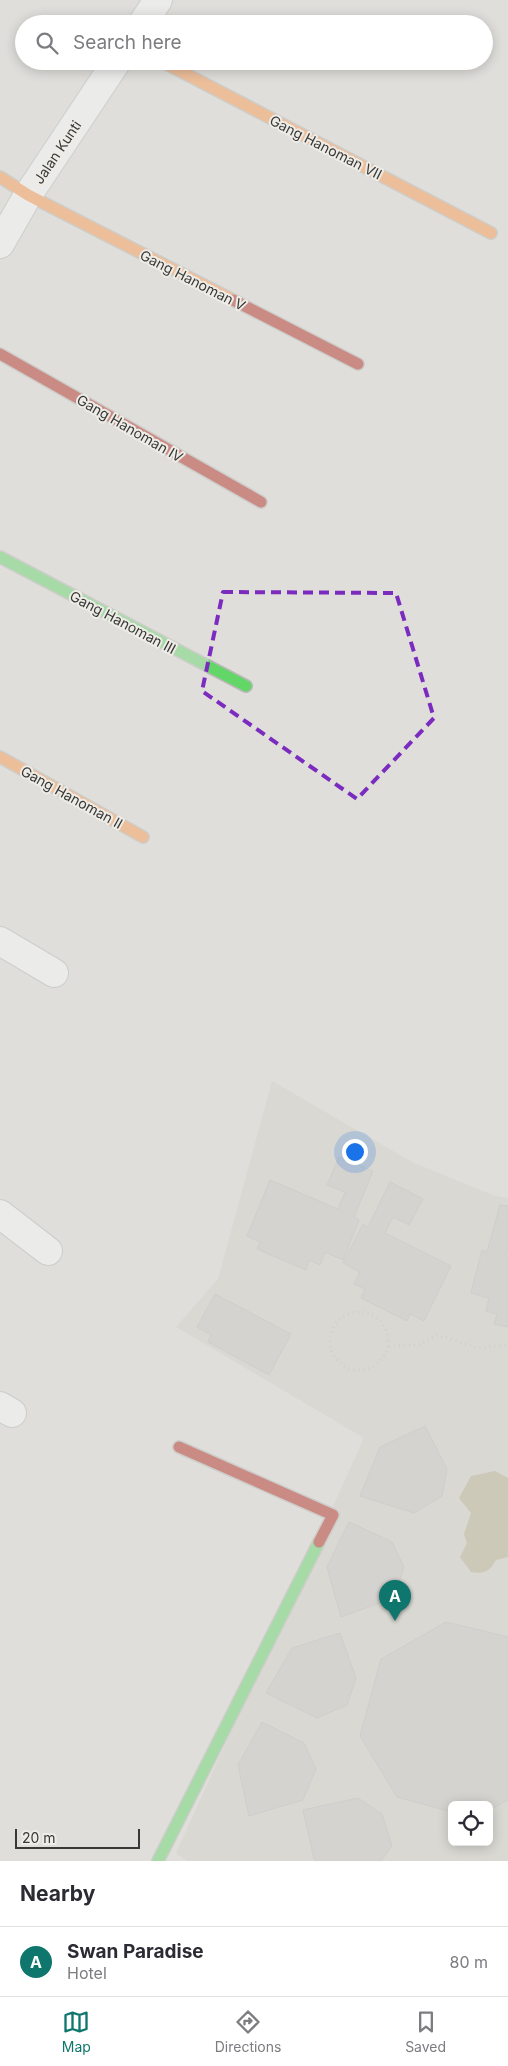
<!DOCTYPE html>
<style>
body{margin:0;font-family:Inter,sans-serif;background:#f7f7f7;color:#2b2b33}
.controls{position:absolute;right:15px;bottom:15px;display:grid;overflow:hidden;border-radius:8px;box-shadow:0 2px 12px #0003}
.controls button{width:45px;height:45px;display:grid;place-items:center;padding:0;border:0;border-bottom:1px solid #e1e1e2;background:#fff;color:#2b2b33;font:25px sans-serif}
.scale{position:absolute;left:15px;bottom:12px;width:125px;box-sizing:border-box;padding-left:5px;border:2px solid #383836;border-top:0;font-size:14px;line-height:18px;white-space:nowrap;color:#383836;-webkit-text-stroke:4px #eeece7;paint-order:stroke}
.you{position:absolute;left:354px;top:1151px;width:18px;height:18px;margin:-12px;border:4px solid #fff;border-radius:50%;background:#1a73e8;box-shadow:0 0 0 8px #1a73e833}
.badge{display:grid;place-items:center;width:32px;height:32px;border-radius:50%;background:#0f766e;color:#fff;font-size:16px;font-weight:700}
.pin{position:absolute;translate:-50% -41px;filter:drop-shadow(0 1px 2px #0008)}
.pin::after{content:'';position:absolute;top:26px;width:18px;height:15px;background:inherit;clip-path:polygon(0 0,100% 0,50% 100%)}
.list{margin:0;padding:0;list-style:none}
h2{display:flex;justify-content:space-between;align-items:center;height:65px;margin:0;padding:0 20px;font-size:21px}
h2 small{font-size:16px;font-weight:400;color:#7c7c81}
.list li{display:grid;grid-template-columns:32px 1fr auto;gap:15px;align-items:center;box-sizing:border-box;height:70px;padding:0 20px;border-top:1px solid #e1e1e2}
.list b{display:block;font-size:19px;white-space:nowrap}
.list p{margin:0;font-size:16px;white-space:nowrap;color:#7c7c81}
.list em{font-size:16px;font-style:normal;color:#7c7c81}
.icon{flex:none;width:28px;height:28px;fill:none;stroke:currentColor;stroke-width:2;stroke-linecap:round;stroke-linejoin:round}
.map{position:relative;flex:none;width:508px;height:1861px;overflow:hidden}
.search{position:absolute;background:#fff;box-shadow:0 2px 12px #0003;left:15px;right:15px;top:15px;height:55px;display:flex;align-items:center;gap:12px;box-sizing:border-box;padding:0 18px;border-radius:28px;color:#7c7c81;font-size:19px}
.sheet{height:135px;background:#fff}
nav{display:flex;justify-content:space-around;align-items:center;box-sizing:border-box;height:70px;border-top:1px solid #e1e1e2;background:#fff;font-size:14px;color:#7c7c81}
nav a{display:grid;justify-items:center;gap:2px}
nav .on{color:#0f766e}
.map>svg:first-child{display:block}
.built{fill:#d2d0c9;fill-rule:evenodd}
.water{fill:#b7af8e}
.building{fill:#c7c6c3;stroke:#bbbab8}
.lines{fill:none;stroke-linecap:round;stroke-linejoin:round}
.street-casing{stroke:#b8b8b6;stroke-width:30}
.fast-casing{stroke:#b8b8b6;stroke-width:14}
.slow-casing{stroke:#b8b8b6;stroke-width:14}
.jam-casing{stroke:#b8b8b6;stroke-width:14}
.path{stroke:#bfbebe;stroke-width:3;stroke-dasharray:1 4;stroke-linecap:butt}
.street{stroke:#fafafa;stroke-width:28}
.fast{stroke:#63d668;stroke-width:11}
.slow{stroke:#ff974d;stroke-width:11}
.jam{stroke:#b3261e;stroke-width:11}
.marked{fill:none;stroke:#7b2cbf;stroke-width:4;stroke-dasharray:10 6;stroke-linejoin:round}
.labels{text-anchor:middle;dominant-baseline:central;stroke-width:4;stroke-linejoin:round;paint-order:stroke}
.street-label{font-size:14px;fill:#383836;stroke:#eeece7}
</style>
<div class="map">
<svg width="508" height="1861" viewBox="0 0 508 1861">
<rect width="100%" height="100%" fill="#dfdedb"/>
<path class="built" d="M 272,1081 L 412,1162 L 495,1196 L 508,1198 L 508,1861 L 187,1861 L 176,1853 L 364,1438 L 176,1327 L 218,1279 ZM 452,1805 L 489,1805 L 489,1842 L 452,1842 Z"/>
<path class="water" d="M 495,1471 L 508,1478 L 508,1557 L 496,1560 C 489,1572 485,1574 471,1572 L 460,1557 L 467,1543 L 464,1534 L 471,1513 L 459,1498 L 471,1476 Z"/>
<g class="building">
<path d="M 339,1157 L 373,1171 L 354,1217 L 359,1220 L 343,1260 L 325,1252 L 320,1265 L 309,1260 L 306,1270 L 257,1249 L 260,1242 L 247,1236 L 270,1180 L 338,1209 L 345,1192 L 327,1185 Z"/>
<path d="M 390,1182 L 423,1199 L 409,1225 L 393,1217 L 385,1233 L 451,1266 L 424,1321 L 410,1314 L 407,1321 L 361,1298 L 365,1289 L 354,1284 L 360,1272 L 343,1263 L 363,1224 L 368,1227 Z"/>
<path d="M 500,1205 L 508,1206 L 508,1246 L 506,1255 L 508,1256 L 508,1327 L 494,1324 L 497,1314 L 486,1311 L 489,1298 L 471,1293 L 482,1250 L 487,1252 Z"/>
<path d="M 215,1294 L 291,1334 L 269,1375 L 208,1342 L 211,1335 L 197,1327 Z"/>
<path d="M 425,1426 L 447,1469 L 442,1496 L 414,1513 L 360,1496 L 380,1447 Z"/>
<path d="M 349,1522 L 392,1542 L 404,1567 L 394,1598 L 341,1617 L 327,1567 Z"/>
<path d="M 446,1622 L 508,1637 L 508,1800 L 489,1810 L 489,1805 L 452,1805 L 452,1812 L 397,1797 L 360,1736 L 381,1659 Z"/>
<path d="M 340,1633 L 356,1678 L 347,1705 L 317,1718 L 266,1693 L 292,1648 Z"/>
<path d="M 262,1722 L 304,1743 L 316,1769 L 303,1800 L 249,1816 L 238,1765 Z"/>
<path d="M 358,1798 L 382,1814 L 392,1846 L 381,1861 L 317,1861 L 314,1859 L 303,1810 Z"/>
</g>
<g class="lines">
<defs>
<g id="street">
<path d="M 142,24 L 158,0"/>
<path d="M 0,244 L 28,195 L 117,61"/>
<path d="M 0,941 L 54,973"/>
<path d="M 0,1214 L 48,1251"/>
<path d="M 0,1406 L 12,1413"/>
</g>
<g id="fast">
<path d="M 0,557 L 246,686"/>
<path d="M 158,1861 L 319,1542"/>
</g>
<g id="slow">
<path d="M 161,61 L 491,233"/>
<path d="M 0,177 L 28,195 L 233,300"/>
<path d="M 0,757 L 143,837"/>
</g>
<g id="jam">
<path d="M 233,300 L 358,364"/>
<path d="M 0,354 L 261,502"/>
<path d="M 179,1447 L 333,1515 L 319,1542"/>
</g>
</defs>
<use href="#street" class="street-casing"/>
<use href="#fast" class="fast-casing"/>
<use href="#slow" class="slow-casing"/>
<use href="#jam" class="jam-casing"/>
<g class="path">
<circle cx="359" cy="1341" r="29"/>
<path d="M 389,1346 L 419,1345 L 438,1335 L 478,1348 L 508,1345"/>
</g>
<use href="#street" class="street"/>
<use href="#fast" class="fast"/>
<use href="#slow" class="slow"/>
<use href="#jam" class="jam"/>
</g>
<path d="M0 0H508V1861H0ZM 223,592 L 396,593 L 434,718 L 357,799 L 202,691 Z" fill="#dfdedb" fill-opacity=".55" fill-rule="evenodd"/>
<path class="marked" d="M 223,592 L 396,593 L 434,718 L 357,799 L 202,691 Z"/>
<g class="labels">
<g class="street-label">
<text transform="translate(326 147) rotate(27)">Gang Hanoman VII</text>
<text transform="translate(57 152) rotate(-56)">Jalan Kunti</text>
<text transform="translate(193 280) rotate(27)">Gang Hanoman V</text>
<text transform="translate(130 428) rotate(30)">Gang Hanoman IV</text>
<text transform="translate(123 622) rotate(28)">Gang Hanoman III</text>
<text transform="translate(72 797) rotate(29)">Gang Hanoman II</text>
</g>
</g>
</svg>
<div class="controls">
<button><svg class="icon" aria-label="locate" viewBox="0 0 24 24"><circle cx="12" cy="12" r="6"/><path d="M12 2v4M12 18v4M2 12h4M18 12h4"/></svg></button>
</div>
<div class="scale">20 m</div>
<div class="you"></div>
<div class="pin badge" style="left:395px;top:1621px">A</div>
<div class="search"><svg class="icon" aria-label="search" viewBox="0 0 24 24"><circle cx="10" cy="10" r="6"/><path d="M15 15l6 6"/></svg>Search here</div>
</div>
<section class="sheet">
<h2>Nearby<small></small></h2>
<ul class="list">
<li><span class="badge">A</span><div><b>Swan Paradise</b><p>Hotel</p></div><em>80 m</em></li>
</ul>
</section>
<nav>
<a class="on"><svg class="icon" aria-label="map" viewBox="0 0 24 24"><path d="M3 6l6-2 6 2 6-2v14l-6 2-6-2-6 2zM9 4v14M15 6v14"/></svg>Map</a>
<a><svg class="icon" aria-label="directions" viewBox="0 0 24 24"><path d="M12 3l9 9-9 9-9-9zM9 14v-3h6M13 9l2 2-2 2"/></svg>Directions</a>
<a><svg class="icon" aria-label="saved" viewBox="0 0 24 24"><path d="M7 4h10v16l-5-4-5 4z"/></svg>Saved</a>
</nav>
